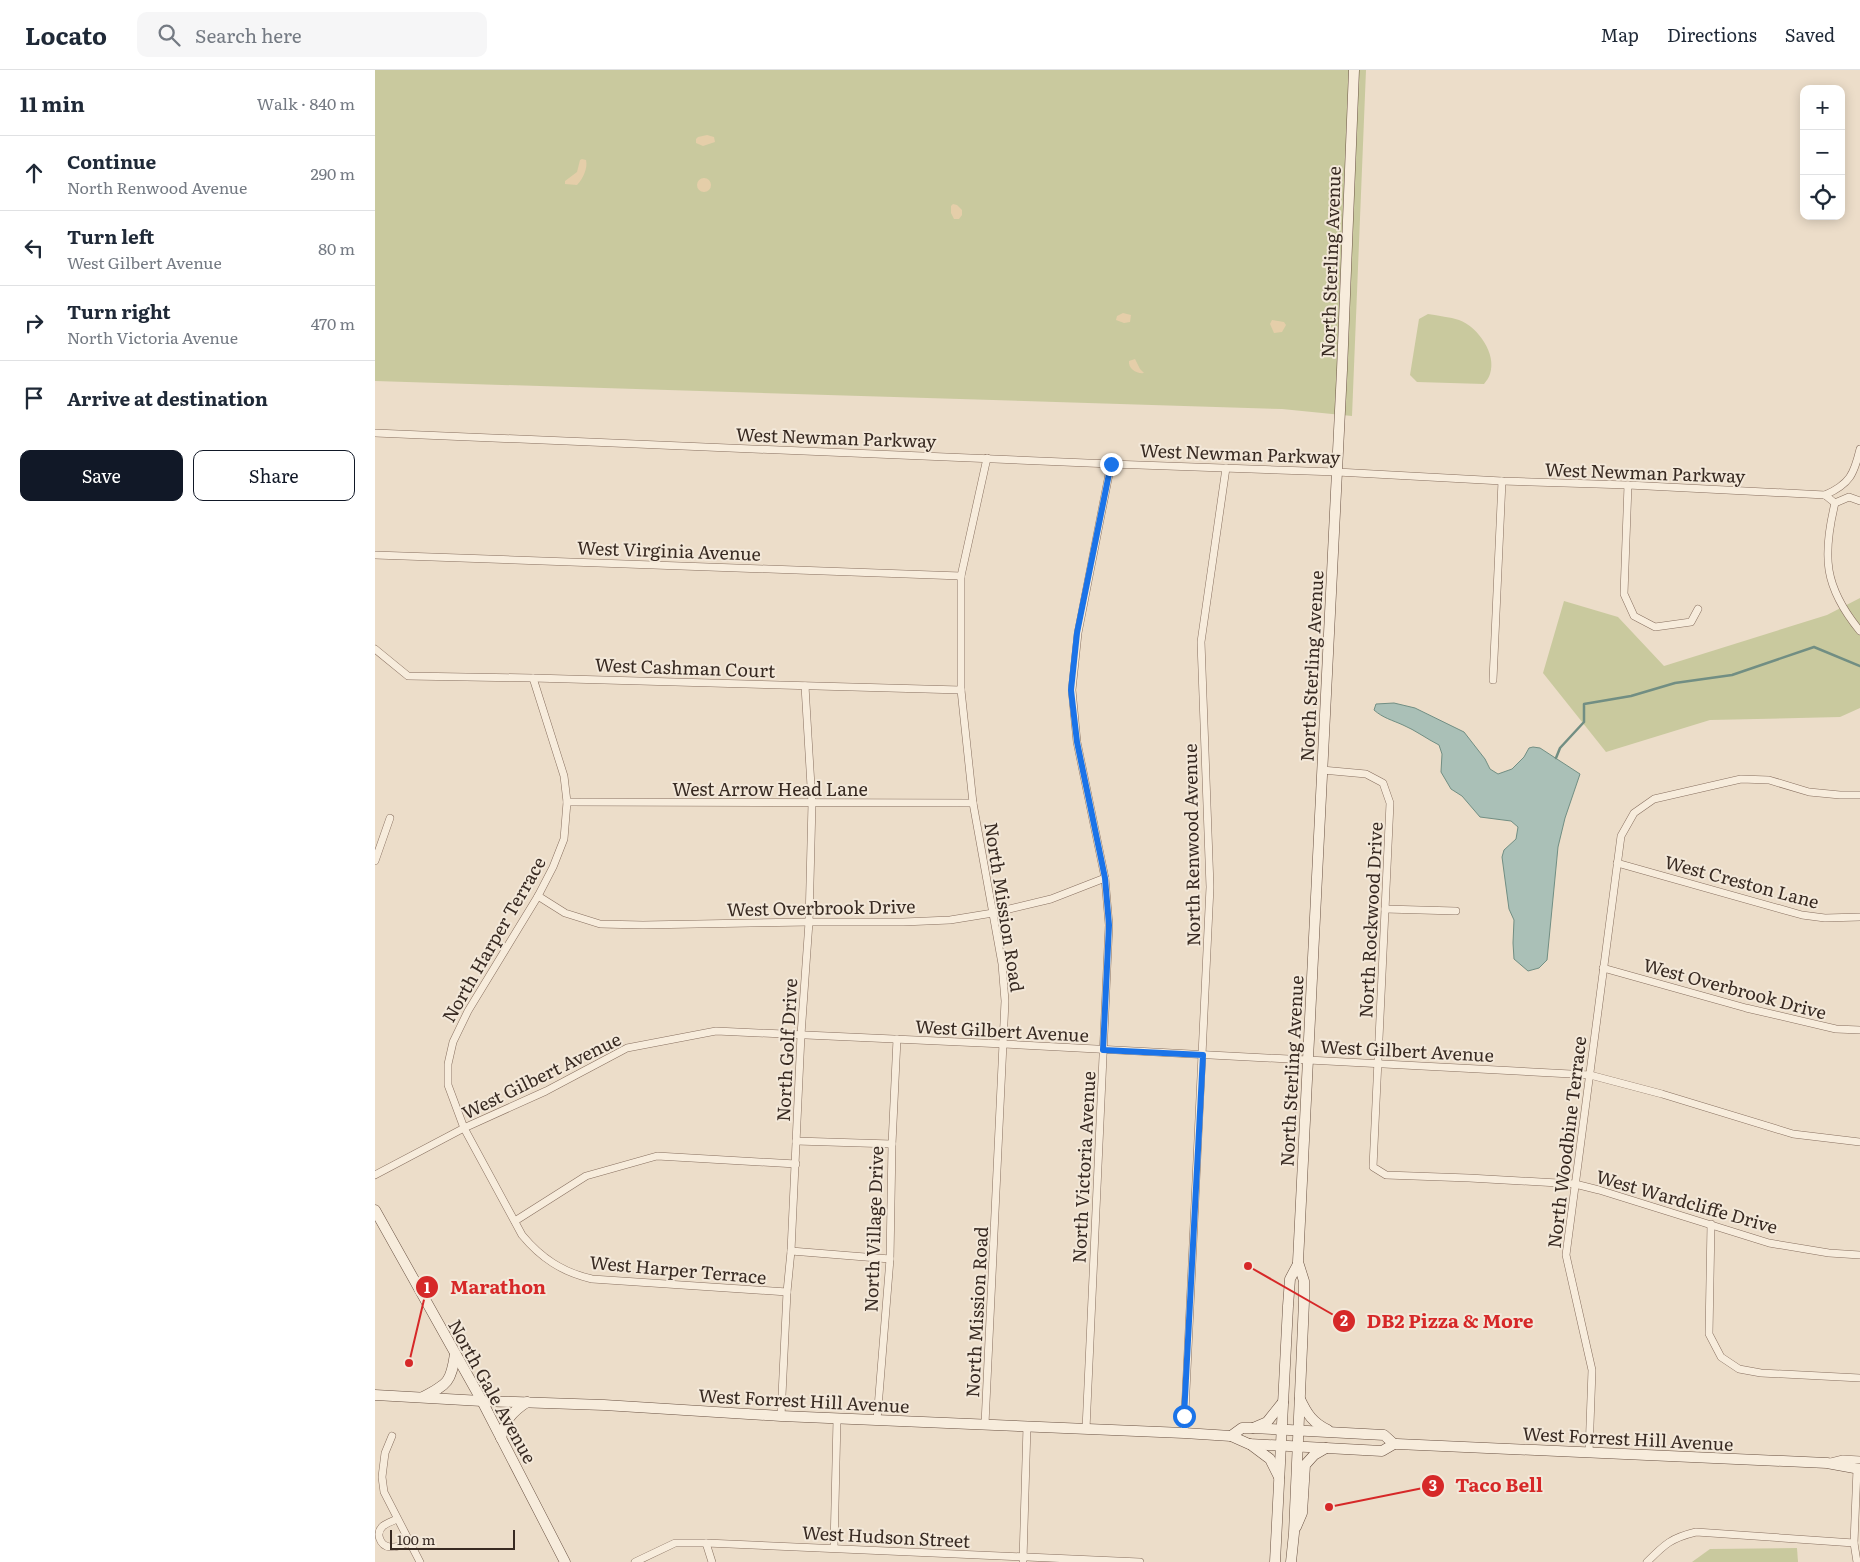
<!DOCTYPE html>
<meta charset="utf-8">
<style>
body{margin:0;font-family:Literata,serif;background:#f6f6f7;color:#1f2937}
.controls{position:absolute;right:15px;top:15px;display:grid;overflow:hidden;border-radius:10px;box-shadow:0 2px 12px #0003}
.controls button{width:45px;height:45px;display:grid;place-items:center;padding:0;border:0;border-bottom:1px solid #e0e1e3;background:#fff;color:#1f2937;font:25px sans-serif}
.scale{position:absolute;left:15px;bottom:12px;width:125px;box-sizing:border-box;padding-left:5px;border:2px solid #382a22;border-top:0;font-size:14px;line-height:18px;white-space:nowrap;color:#382a22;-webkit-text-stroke:4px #f3e8d9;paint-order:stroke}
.stop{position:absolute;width:15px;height:15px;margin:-11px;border:4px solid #1a73e8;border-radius:50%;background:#fff}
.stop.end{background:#1a73e8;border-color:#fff;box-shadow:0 1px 5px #0008}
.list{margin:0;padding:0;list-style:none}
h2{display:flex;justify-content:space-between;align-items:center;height:65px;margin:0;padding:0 20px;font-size:21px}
h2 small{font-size:16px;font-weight:400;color:#747a83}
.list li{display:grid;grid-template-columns:32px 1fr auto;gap:15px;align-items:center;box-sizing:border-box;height:75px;padding:0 20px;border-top:1px solid #e0e1e3}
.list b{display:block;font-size:19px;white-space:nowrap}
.list p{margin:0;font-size:16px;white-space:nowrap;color:#747a83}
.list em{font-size:16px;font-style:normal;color:#747a83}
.actions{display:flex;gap:10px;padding:15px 20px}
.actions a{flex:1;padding:11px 0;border:1px solid #111827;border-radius:10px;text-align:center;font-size:18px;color:#111827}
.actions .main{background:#111827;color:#fff}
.icon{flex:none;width:28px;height:28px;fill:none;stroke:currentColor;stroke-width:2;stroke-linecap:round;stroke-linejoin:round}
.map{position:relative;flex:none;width:1485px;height:1492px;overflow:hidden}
header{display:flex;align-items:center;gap:30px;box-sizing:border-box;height:70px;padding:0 25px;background:#fff;border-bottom:1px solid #e0e1e3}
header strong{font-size:24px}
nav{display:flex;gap:28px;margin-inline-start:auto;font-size:18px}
.search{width:350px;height:45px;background:#f6f6f7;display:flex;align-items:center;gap:12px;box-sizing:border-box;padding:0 18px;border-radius:10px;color:#747a83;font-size:19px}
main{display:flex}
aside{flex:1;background:#fff}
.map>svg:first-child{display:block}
.green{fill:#c9c99e}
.sand{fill:#e5cea9}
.water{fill:#aac0b7;stroke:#718e83}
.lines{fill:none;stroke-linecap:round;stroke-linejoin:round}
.stream{stroke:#718e83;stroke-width:2.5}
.street-casing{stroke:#876f5f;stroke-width:8}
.secondary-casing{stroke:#695142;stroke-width:11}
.street{stroke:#f7ecdc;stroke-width:7}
.secondary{stroke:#f7ecdc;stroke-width:10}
.route{stroke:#1a73e8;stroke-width:6}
.labels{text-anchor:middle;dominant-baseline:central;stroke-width:4;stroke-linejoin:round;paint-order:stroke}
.street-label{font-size:18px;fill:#382a22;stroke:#f3e8d9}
.leader{fill:none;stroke:#d62828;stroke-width:2}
.callout-dot{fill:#d62828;stroke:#f3e8d9;stroke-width:2}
.mark-label{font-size:15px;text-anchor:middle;font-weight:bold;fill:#fff}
.callout-label{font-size:19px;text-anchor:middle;font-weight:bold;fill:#d62828;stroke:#f3e8d9;stroke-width:4;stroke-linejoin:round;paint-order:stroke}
</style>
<header>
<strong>Locato</strong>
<div class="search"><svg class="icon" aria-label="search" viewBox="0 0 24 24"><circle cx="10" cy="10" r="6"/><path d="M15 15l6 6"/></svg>Search here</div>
<nav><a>Map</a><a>Directions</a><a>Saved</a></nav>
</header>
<main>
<aside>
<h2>11 min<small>Walk · 840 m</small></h2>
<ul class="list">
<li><svg class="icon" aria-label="ahead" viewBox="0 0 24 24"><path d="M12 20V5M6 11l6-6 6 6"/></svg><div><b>Continue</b><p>North Renwood Avenue</p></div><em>290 m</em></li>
<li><svg class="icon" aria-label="left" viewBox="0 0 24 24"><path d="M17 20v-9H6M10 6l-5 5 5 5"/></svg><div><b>Turn left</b><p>West Gilbert Avenue</p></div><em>80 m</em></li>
<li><svg class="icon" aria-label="right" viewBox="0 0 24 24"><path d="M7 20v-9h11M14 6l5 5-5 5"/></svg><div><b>Turn right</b><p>North Victoria Avenue</p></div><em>470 m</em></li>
<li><svg class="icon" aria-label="arrive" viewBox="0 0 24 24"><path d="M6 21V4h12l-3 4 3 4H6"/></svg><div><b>Arrive at destination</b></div></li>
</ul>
<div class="actions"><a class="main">Save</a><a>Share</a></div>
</aside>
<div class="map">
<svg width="1485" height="1492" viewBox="0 0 1485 1492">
<rect width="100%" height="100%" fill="#ecddc9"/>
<g class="green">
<path d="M 0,0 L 991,0 L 977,346 L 907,339 L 0,311 Z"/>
<path d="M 1053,244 C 1064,246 1075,247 1084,250 C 1103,257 1122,284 1115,304 C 1114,308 1111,311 1109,314 L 1042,312 L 1035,305 L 1044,249 Z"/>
<path d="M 1485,528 L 1485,638 L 1465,647 L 1335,650 L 1231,682 L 1168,603 L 1189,531 L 1243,547 L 1289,596 L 1452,545 Z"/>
<path d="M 1422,1478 L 1423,1492 L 1317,1492 L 1335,1479 Z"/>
</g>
<g class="sand">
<path d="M 332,65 L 339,67 L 340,72 L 328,76 L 321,73 L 321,69 L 323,67 Z"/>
<path d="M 207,89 L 211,90 C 213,98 208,109 202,115 L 190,114 L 190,111 L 202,102 L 205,90 Z"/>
<circle cx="329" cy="115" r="7"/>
<path d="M 578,134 L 582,135 L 587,140 L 587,145 L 584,149 L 579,149 L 576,143 L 576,136 Z"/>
<path d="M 748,243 L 756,245 L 755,252 L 749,253 L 741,250 L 742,246 Z"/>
<path d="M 897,250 L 909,252 L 911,255 L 907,262 L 899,263 L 895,254 Z"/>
<path d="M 760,289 L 765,299 L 769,303 C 762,304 753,299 754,291 Z"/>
</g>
<path class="water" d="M 1019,633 L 1040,638 L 1089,662 L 1110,689 L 1115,699 L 1123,704 L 1137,699 L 1149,687 L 1154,678 L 1158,677 L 1165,678 L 1205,704 L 1190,748 L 1183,777 L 1172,890 L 1164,898 L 1153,901 L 1139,889 L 1138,873 L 1139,850 L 1134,839 L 1127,787 L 1129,780 L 1141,769 L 1143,757 L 1136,751 L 1105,747 L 1087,726 L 1076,719 L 1066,702 L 1067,684 L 1064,675 C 1052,669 1040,660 1028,655 C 1017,650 1008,648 999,640 L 1001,634 Z"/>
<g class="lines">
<path class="stream" d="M 1181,688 L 1185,678 L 1209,652 L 1209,634 L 1256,626 L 1300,613 L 1357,605 L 1439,577 L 1485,596"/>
<defs>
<g id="street">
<path d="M 0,363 L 736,394 L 962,402 L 1127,411 L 1253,415 L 1450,425 L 1460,433"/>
<path d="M 1253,415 L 1249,524 L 1259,546 L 1280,557 L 1316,552 L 1323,539"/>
<path d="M 1450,425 C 1475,414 1479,404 1485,379"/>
<path d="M 1460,433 C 1447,487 1449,517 1485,561"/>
<path d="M 1460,433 L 1474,427 L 1485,431"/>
<path d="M 0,485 L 586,506"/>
<path d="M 0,579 L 33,606 L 158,608 L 586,620"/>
<path d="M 158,608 L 189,706 L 192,732 L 189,769 L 178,797 L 163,826 L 93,941 L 78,972 L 73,994 L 73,1015 L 89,1058 L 147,1165 C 166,1188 187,1202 217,1209 L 412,1222"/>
<path d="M 1118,610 L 1127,411"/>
<path d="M 947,700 L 991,704 L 1008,713 L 1015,733 L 998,1097 L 1011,1105 L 1094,1108 L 1200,1114 L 1224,1120 L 1394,1173 L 1454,1183 L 1485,1185"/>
<path d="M 192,732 L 598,733"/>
<path d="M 0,791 L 15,748"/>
<path d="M 1242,793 L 1427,845 L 1450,848 L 1485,847"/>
<path d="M 163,826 L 190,843 L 225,854 L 268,855 L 434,852 L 528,852 L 575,850 L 618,843 L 676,829 L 730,808"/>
<path d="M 1010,839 L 1081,841"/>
<path d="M 1228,898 L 1371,938 L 1461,959 L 1485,960"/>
<path d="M 421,1071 L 517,1074"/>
<path d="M 0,1105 L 89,1058 L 171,1021 L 252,978 L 341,961 L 629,974 L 1215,1005 L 1287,1024 L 1418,1064 L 1485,1072"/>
<path d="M 140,1151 L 211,1106 L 282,1086 L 421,1094"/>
<path d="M 1336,1154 L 1334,1264 L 1346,1287 L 1364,1299 L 1386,1303 L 1485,1308"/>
<path d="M 416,1181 L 515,1189"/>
<path d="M 406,1346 L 412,1222 L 416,1181 L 426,965 L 434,852 L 437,733 L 430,616"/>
<path d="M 502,1350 L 515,1189 L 517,1074 L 522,969"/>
<path d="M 610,1354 L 630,931 L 627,894 L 598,733 L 586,620 L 586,506 L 612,388"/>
<path d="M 711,1359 L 734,855 L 730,808 L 702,672 L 697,620 L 703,563 L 736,394"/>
<path d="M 809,1363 L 835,817 L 826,572 L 851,398"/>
<path d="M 17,1366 L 10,1383 L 7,1407 L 9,1422 L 45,1492"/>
<path d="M 1214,1382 L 1217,1300 L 1191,1185 L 1246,766 L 1259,743 L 1279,729 L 1366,709 L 1394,710 L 1434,722 L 1465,725 L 1485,725"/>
<path d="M 1456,1392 L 1468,1389 L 1485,1390"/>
<path d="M 1482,1399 L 1479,1473 L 1482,1492"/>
<path d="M 22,1449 C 18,1451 12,1453 8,1456 C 0,1463 5,1476 15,1477 C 22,1478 28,1474 34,1472"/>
<path d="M 331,1473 L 337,1492"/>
<path d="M 459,1478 L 462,1349"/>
<path d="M 648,1490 L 652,1356"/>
<path d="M 260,1492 L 300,1473 L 331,1473 L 765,1492"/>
<path d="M 1272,1492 C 1290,1474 1296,1468 1321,1462 L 1479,1473"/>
</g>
<g id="secondary">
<path d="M 0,1140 L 107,1331 L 190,1492"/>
<path d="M 0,1325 L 107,1331 L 229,1335 L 406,1346 L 809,1363 L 856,1366 L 874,1374 L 1007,1381 L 1019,1374 L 1022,1374 L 1452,1393 L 1485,1399"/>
<path d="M 48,1327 C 73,1314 76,1312 80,1284"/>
<path d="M 925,1329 C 932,1344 938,1353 953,1360"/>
<path d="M 878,1358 L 892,1352 L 908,1332"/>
<path d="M 856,1366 L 867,1358 L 878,1358 L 1009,1365 L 1019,1374"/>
<path d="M 126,1368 C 130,1350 137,1342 152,1332"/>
<path d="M 875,1374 L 895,1389 L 904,1407"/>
<path d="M 921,1457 L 927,1443 L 930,1395 L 939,1385 L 951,1378"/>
<path d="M 900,1492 L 913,1236 L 915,1209 L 923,1194"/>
<path d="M 916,1492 L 919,1463 L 929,1231 L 929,1211 L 923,1192 L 967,300 L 979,0"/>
</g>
</defs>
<use href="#street" class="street-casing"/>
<use href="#secondary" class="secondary-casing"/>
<use href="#street" class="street"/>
<use href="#secondary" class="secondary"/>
</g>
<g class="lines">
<path class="route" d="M 736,394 L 702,563 L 696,620 L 702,672 L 730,808 L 734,855 L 728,980 L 828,985 L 809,1346"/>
</g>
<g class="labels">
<g class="street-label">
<text transform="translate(955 192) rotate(-88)">North Sterling Avenue</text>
<text transform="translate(461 367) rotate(2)">West Newman Parkway</text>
<text transform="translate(865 383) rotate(2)">West Newman Parkway</text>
<text transform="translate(1270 402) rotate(2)">West Newman Parkway</text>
<text transform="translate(294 480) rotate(2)">West Virginia Avenue</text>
<text transform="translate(936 596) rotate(-87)">North Sterling Avenue</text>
<text transform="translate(310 597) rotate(2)">West Cashman Court</text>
<text x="395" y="718">West Arrow Head Lane</text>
<text transform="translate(816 775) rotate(-91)">North Renwood Avenue</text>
<text transform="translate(1367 811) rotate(15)">West Creston Lane</text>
<text transform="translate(446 837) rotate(-1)">West Overbrook Drive</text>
<text transform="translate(630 837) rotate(81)">North Mission Road</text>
<text transform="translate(995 850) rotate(-87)">North Rockwood Drive</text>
<text transform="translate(118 869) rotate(-60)">North Harper Terrace</text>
<text transform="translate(1360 918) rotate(15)">West Overbrook Drive</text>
<text transform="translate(627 960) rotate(3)">West Gilbert Avenue</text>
<text transform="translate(411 980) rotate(-87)">North Golf Drive</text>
<text transform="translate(1032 980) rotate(3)">West Gilbert Avenue</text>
<text transform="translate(916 1001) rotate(-87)">North Sterling Avenue</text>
<text transform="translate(166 1005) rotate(-26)">West Gilbert Avenue</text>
<text transform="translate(1191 1072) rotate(-83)">North Woodbine Terrace</text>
<text transform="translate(708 1097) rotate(-87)">North Victoria Avenue</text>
<text transform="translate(1312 1131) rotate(16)">West Wardcliffe Drive</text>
<text transform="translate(498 1159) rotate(-88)">North Village Drive</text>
<text transform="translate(303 1199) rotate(5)">West Harper Terrace</text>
<text transform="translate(601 1242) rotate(-87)">North Mission Road</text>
<text transform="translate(118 1321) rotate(61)">North Gale Avenue</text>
<text transform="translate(429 1330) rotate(3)">West Forrest Hill Avenue</text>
<text transform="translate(1253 1368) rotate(3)">West Forrest Hill Avenue</text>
<text transform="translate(511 1466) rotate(3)">West Hudson Street</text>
</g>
</g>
<path class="leader" d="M34 1293L52 1217M873 1196L969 1251M954 1437L1058 1416"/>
<g class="callout-dot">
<circle cx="34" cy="1293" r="5"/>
<circle cx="873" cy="1196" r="5"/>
<circle cx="954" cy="1437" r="5"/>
<circle cx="52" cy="1217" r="12"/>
<circle cx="969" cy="1251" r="12"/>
<circle cx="1058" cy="1416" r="12"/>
</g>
<g class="mark-label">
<text x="52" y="1223">1</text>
<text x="969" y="1256">2</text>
<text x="1058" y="1421">3</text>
</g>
<g class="callout-label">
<text x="123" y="1224">Marathon</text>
<text x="1075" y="1258">DB2 Pizza &amp; More</text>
<text x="1124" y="1422">Taco Bell</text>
</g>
</svg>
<div class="controls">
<button>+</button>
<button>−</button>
<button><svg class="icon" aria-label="locate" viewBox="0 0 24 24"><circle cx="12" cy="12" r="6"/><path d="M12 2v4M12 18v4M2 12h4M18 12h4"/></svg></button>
</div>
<div class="scale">100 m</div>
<div class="stop" style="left:809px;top:1346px"></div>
<div class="stop end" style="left:736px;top:394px"></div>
</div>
</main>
